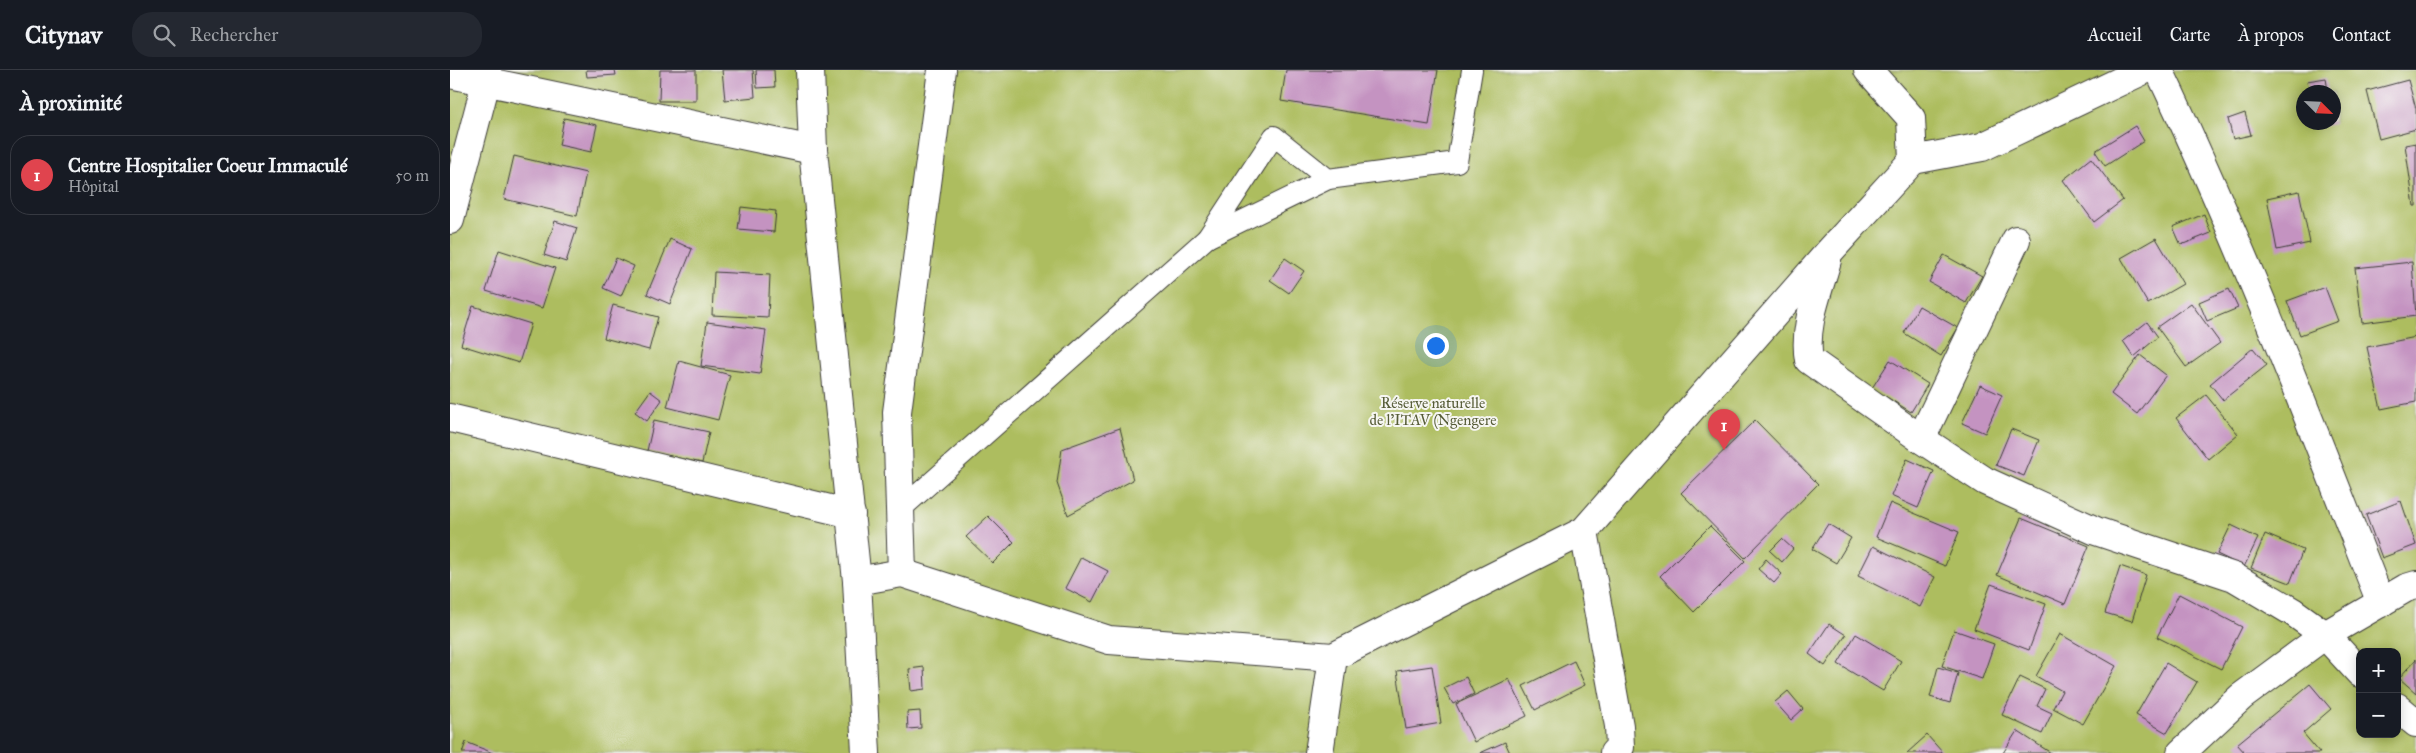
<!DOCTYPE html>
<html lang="fr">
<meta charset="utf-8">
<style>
body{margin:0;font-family:"IM FELL Great Primer",serif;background:#242831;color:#f1f3f6}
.controls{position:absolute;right:15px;bottom:15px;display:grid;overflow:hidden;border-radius:10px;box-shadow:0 2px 12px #0003}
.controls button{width:45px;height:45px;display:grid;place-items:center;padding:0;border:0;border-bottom:1px solid #363941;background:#171b24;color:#f1f3f6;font:25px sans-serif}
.compass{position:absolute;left:1846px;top:15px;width:45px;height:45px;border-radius:50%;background:#171b24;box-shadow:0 2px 12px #0003;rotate:114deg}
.you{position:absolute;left:985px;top:275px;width:18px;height:18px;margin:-12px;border:4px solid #fff;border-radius:50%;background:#1a73e8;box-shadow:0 0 0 8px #1a73e833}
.badge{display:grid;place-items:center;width:32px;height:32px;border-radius:50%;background:#c8321e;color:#fff;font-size:16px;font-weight:700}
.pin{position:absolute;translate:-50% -41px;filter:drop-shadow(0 1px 2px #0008)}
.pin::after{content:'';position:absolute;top:26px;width:18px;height:15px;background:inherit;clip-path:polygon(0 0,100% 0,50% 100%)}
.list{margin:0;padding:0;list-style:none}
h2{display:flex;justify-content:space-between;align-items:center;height:65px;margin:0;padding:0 20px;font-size:21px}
h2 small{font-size:16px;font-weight:400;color:#9ea1a6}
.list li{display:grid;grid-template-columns:32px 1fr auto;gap:15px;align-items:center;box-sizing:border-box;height:80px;margin:0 10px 10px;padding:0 10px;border:1px solid #363941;border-radius:20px}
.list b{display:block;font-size:19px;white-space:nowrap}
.list p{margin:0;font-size:16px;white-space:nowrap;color:#9ea1a6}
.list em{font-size:16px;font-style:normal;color:#9ea1a6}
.icon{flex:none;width:28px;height:28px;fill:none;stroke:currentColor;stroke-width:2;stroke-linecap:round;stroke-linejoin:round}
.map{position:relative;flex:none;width:1966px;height:683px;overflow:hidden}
header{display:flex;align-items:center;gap:30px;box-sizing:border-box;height:70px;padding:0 25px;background:#171b24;border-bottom:1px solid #363941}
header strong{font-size:24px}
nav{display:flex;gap:28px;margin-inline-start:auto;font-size:18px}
.search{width:350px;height:45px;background:#242831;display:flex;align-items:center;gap:12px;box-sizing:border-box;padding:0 18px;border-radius:20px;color:#9ea1a6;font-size:19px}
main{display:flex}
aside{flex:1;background:#171b24}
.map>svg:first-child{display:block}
.green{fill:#adbd5f;stroke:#646c3e;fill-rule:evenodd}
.building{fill:#c493c1}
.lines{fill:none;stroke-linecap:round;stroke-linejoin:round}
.lane-casing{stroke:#3c3b37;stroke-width:22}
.street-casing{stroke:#3c3b37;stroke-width:30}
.highway-casing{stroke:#3c3b37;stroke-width:30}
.lane{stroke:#fff;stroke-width:20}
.street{stroke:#fff;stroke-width:28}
.highway{stroke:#fff;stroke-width:28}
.labels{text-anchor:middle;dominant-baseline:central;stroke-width:4;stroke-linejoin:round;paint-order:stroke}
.park-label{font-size:15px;fill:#565c37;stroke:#f6f6f2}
</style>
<header>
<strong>Citynav</strong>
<div class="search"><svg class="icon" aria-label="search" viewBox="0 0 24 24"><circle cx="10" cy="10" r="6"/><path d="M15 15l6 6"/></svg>Rechercher</div>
<nav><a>Accueil</a><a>Carte</a><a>À propos</a><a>Contact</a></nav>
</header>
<main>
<aside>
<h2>À proximité<small></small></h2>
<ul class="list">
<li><span class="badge" style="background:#e0444e">1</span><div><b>Centre Hospitalier Coeur Immaculé</b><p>Hôpital</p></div><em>50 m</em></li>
</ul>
</aside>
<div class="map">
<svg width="1966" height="683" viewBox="0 0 1966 683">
<rect width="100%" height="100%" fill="#f6f6f2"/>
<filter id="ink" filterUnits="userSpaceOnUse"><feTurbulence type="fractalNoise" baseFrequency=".02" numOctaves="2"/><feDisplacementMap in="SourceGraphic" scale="10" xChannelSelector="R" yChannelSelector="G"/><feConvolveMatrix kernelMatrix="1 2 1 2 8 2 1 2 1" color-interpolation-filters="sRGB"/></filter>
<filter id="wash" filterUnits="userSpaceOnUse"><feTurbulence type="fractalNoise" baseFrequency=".0096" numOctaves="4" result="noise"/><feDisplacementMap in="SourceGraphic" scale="20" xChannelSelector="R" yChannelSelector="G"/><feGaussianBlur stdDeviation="1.12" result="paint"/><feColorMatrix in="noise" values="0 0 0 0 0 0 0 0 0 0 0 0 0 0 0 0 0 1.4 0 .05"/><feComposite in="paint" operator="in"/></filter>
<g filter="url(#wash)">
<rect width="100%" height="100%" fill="#f2e8d3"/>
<path class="green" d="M 0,0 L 1966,0 L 1966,683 L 0,683 ZM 1854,22 L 1884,22 L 1884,52 L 1854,52 ZM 1910,582 L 1947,582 L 1947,664 L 1910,664 Z"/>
<g id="blocks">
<g class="building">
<path d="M 136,0 L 165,0 L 166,5 L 137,7 Z"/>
<path d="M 210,0 L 246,0 L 246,31 L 209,31 Z"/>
<path d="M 272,0 L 303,0 L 305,27 L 275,30 Z"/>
<path d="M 306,0 L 324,0 L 325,17 L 307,18 Z"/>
<path d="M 836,0 L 988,0 L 979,55 L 831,31 Z"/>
<path d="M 1876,8 L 1878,22 L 1859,22 L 1857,11 Z"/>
<path d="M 1958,10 L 1966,39 L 1966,59 L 1929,69 L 1917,21 Z"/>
<path d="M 1795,43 L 1801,65 L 1783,69 L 1778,49 Z"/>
<path d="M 114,48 L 147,55 L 141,82 L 109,75 Z"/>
<path d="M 1865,52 L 1884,52 L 1884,54 L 1866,57 Z"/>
<path d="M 1685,56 L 1694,71 L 1655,96 L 1645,81 Z"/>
<path d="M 1966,73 L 1966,136 L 1964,136 L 1955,75 Z"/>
<path d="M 64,86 L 136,103 L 127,146 L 54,129 Z"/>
<path d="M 1641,88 L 1673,130 L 1644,152 L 1613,110 Z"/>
<path d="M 1849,121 L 1860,173 L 1827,180 L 1817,128 Z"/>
<path d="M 291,137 L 326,141 L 324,162 L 288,159 Z"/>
<path d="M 1754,144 L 1761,163 L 1731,175 L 1723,157 Z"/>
<path d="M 105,151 L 127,158 L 116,192 L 94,185 Z"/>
<path d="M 1706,168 L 1733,214 L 1698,234 L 1671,188 Z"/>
<path d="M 220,169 L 242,179 L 220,234 L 197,224 Z"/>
<path d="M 49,180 L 105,198 L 92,238 L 36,221 Z"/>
<path d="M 1494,185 L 1532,206 L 1516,233 L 1479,212 Z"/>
<path d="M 166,188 L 184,196 L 171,226 L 153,218 Z"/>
<path d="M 835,188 L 854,201 L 839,223 L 820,210 Z"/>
<path d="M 1962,192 L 1966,246 L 1912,253 L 1905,198 Z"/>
<path d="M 264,202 L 320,205 L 318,248 L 262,245 Z"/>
<path d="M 1875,217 L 1888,251 L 1850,265 L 1837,231 Z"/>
<path d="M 1779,219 L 1788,238 L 1757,251 L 1749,232 Z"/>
<path d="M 1741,233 L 1770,273 L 1736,297 L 1707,257 Z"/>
<path d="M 163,235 L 208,247 L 199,280 L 154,268 Z"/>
<path d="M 23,236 L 81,254 L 69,293 L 11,275 Z"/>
<path d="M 1469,236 L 1508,258 L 1491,286 L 1454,263 Z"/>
<path d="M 257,252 L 316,260 L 310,304 L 251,296 Z"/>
<path d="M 1697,252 L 1708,267 L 1684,287 L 1673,271 Z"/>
<path d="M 1966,267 L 1966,332 L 1931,339 L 1917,277 Z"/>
<path d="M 1803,278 L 1817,295 L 1773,330 L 1760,314 Z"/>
<path d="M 1690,285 L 1716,305 L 1687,344 L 1661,324 Z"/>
<path d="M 1440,290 L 1478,314 L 1461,342 L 1422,318 Z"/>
<path d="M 229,291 L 280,305 L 268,350 L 217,337 Z"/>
<path d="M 1530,315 L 1552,325 L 1535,363 L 1512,353 Z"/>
<path d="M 200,321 L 212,330 L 197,351 L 185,342 Z"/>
<path d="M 1756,325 L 1788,364 L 1758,389 L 1726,348 Z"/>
<path d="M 204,350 L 259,362 L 252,393 L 197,381 Z"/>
<path d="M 1305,350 L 1368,414 L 1295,488 L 1231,423 Z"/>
<path d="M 670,358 L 683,410 L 618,445 L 607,413 L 612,379 Z"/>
<path d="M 1561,359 L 1589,370 L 1574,406 L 1546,395 Z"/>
<path d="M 1457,389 L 1484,401 L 1468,438 L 1441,426 Z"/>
<path d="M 1951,431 L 1966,475 L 1932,488 L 1916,445 Z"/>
<path d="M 1440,433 L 1509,462 L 1495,496 L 1426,467 Z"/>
<path d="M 538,446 L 564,472 L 543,493 L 516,467 Z"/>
<path d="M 1571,448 L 1639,476 L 1615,534 L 1547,505 Z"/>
<path d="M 1378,454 L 1401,468 L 1386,493 L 1362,479 Z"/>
<path d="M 1781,455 L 1808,468 L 1794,497 L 1767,484 Z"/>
<path d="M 1260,456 L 1295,491 L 1244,542 L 1210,506 Z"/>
<path d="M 1815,464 L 1853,480 L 1840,513 L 1801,498 Z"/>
<path d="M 1332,469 L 1343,479 L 1332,492 L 1320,481 Z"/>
<path d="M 1423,476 L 1485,507 L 1470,537 L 1408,506 Z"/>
<path d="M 631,487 L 658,501 L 642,532 L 615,518 Z"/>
<path d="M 1316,489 L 1332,504 L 1324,513 L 1308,499 Z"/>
<path d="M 1670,496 L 1696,505 L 1682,551 L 1655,543 Z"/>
<path d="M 1541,514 L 1596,534 L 1579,580 L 1524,559 Z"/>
<path d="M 1729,524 L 1792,557 L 1771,599 L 1707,567 Z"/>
<path d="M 1379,554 L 1396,565 L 1375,596 L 1359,584 Z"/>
<path d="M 1504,560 L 1544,574 L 1532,609 L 1492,596 Z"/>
<path d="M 1406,564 L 1451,591 L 1433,621 L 1388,594 Z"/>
<path d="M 1610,564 L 1666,596 L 1633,654 L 1603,638 L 1612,621 L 1586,606 Z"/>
<path d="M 1966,589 L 1966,623 L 1949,608 Z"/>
<path d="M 1124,591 L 1135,615 L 1085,640 L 1073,616 Z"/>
<path d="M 1716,593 L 1747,612 L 1717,663 L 1686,645 Z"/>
<path d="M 982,596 L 991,653 L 956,659 L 947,601 Z"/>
<path d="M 474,597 L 475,619 L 461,621 L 459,599 Z"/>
<path d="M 1488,597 L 1508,603 L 1500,633 L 1480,627 Z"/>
<path d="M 1016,607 L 1024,624 L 1003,634 L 994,618 Z"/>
<path d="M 1570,607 L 1595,619 L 1587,636 L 1602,643 L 1592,664 L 1552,645 Z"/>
<path d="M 1059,609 L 1077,646 L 1024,672 L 1006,634 Z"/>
<path d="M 1860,614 L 1881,639 L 1853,663 L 1870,683 L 1795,683 L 1787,674 Z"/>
<path d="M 1338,621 L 1353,639 L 1341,650 L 1325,632 Z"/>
<path d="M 470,641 L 471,658 L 458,659 L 457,642 Z"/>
<path d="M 1567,661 L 1601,683 L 1553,683 Z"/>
<path d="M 1477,665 L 1493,683 L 1457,683 Z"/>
<path d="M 16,672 L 43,683 L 12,683 Z"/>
<path d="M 1055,672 L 1060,683 L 1030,683 Z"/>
</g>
</g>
</g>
<g filter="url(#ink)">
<use href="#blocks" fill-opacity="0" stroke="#3c3b37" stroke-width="1"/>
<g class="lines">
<defs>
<g id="lane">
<path d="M 757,168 L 878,109"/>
<path d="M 450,440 L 757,168 L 824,66 L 878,109 L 1007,92 L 1022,0"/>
</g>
<g id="street">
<path d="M 1709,0 C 1792,174 1861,354 1931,533"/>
<path d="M 0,4 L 363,80"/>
<path d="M 1463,90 L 1532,77 L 1694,0"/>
<path d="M 0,150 L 36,12 L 37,0"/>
<path d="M 1377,190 C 1368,223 1353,257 1359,290 L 1471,369 L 1535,411 L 1646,461 L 1784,507 L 1843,542 L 1875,565 L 1910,603"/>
<path d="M 0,348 L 401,444"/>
<path d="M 1471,369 L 1566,170"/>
<path d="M 1134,461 L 1169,656 L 1170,677 L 1164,683"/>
<path d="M 452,503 L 447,342 L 492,0"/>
<path d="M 407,511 L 452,503 L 659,570 L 883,587 L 1134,461 L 1379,182 L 1463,90 L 1461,48 L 1418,0"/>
<path d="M 1947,637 L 1966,653"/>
<path d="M 869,683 L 883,587"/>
<path d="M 1731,683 L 1791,627 L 1875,565 L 1956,518 L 1966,515"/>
</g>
<path id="highway" d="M 360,0 L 363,80 L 407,511 L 416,683"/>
</defs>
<use href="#lane" class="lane-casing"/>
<use href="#street" class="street-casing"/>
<use href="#highway" class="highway-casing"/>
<use href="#lane" class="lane"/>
<use href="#street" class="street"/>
<use href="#highway" class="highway"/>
</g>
</g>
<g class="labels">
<g class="park-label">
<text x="983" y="333">Réserve naturelle<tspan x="983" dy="17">de l'ITAV (Ngengere</tspan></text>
</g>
</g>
</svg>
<div class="controls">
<button>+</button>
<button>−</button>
</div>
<svg class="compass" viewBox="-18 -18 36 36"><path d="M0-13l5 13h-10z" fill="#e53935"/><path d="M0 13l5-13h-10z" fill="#9ea1a6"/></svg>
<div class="you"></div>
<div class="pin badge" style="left:1274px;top:380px;background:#e0444e">1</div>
</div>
</main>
